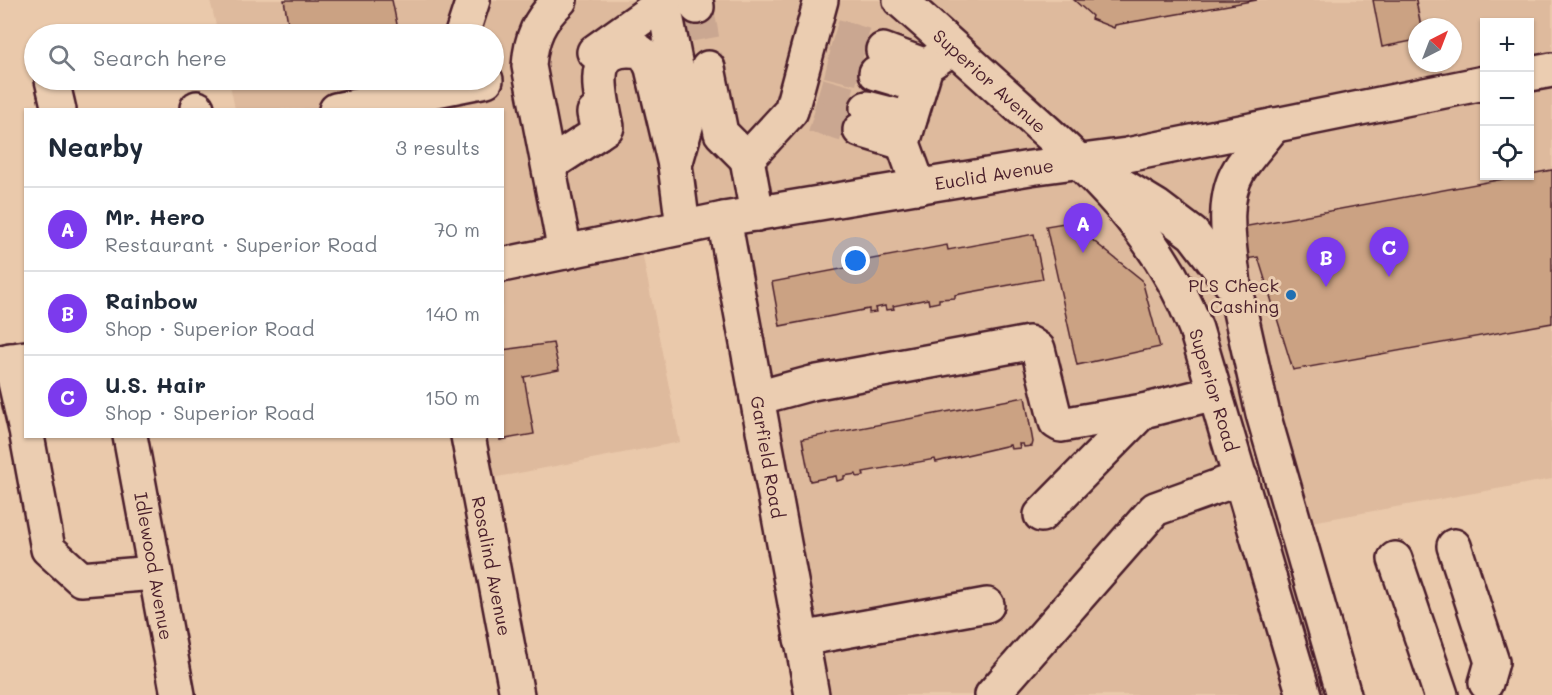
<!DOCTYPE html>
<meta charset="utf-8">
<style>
body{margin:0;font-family:Mali,sans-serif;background:#f2f2f3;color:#1f2937}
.controls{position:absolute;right:18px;top:18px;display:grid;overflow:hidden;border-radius:0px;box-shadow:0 2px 4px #0004}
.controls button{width:54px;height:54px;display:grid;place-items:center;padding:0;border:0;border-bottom:2px solid #e0e1e3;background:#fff;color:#1f2937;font:30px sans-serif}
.compass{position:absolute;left:1408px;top:18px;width:54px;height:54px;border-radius:50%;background:#fff;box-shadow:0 2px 4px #0004;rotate:42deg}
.you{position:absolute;left:856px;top:261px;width:21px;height:21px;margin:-15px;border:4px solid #fff;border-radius:50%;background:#1a73e8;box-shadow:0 0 0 9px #1a73e833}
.badge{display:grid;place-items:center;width:39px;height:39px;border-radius:50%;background:#7c3aed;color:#fff;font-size:20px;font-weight:700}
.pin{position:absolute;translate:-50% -50px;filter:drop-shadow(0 2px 3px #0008)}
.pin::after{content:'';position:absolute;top:32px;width:21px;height:18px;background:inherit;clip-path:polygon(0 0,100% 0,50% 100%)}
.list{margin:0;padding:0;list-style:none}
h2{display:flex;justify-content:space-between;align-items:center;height:78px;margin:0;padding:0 24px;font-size:26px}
h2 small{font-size:20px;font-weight:400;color:#747a83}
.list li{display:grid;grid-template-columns:39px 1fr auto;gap:18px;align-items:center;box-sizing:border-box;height:84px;padding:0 24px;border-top:2px solid #e0e1e3}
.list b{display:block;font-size:22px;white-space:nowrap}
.list p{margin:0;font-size:20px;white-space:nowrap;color:#747a83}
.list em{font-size:20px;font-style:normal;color:#747a83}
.icon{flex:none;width:33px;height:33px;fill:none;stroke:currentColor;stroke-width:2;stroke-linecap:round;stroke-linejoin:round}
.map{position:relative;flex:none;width:1552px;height:695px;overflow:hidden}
.search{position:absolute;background:#fff;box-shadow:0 2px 4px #0004;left:24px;top:24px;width:480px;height:66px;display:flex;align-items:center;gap:15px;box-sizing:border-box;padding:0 21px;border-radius:33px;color:#747a83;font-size:22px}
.panel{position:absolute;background:#fff;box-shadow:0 2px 4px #0004;left:24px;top:108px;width:480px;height:330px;border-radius:0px}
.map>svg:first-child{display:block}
.built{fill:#deba9d;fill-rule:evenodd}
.building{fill:#cba283;stroke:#4a1f2b;stroke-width:1.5}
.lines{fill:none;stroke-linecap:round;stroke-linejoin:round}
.minor-tunnel{stroke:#caa791;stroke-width:33;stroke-dasharray:33 16;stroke-linecap:butt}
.minor-casing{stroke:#4a1f2b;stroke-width:38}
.major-casing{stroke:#4a1f2b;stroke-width:38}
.minor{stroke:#ebcdb1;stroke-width:33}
.major{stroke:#ebcdb1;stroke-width:33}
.poi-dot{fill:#1f6fb2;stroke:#ebcdb1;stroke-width:2}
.labels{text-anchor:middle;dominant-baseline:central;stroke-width:6;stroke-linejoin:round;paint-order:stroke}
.street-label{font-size:18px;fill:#4a1f2b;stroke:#ebcdb1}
.poi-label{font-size:18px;fill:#4a1f2b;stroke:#ebcdb1;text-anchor:end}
</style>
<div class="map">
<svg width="1552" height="695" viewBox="0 0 1552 695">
<rect width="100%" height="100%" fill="#eac9ab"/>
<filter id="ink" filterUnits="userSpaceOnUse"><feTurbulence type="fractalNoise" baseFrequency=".0167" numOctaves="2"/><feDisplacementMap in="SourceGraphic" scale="12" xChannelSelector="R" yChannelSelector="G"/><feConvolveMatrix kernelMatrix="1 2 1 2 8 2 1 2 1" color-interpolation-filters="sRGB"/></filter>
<g filter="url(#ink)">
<path class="built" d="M 210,0 L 1552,0 L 1552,479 L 1295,525 L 1344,695 L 812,695 L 724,219 L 639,237 L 680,442 L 477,481 L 468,437 L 502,436 L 502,110 L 235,109 L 229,80 L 494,80 L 494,34 L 218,34 ZM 1484,22 L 1530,22 L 1530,176 L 1484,176 ZM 1417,27 L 1453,27 L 1453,63 L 1417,63 Z"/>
<g class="building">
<path d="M 284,0 L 392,0 L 399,34 L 290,34 Z"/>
<path d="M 1074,0 L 1257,0 L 1115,25 L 1114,28 L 1091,19 L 1092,16 Z"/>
<path d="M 1373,0 L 1416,0 L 1421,27 L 1417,27 L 1417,40 L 1382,47 Z"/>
<path d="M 1552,170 L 1552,323 L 1293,370 L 1258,257 L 1246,259 L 1237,228 Z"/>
<path d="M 1070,222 L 1142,280 L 1160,347 L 1077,365 L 1046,226 Z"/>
<path d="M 1034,234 L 1043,279 L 955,295 L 955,298 L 939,299 L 939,302 L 929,304 L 928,299 L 893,306 L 894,309 L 886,310 L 885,306 L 875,308 L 876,312 L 869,313 L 869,309 L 780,326 L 772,282 L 857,266 L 856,262 L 947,245 L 948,250 Z"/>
<path d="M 553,343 L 559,370 L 524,377 L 534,434 L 500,440 L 500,436 L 502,436 L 502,350 Z"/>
<path d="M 1025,397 L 1033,442 L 1032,446 L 1024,447 L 1023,444 L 1019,444 L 1020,448 L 1011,449 L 1010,445 L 936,462 L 935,459 L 863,472 L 864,476 L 857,477 L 856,474 L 844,476 L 844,479 L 837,481 L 836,476 L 810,481 L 802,439 Z"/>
</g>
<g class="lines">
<g class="minor-tunnel">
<path d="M 697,7 L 708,68"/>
<path d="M 834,35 L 883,50"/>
<path d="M 828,61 L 876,73"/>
<path d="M 818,94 L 867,108"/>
<path d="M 813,116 L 860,130"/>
</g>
<defs>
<g id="minor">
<path d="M 560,0 C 539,20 531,37 529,66 L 565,252"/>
<path d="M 663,0 L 687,123 L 675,165 L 683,227"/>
<path d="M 696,0 L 697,7"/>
<path d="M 462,34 L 473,0"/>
<path d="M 883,50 L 926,66"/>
<path d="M 594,52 L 664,2"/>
<path d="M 708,68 L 721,133 L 747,159"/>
<path d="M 876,73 L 920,86"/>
<path d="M 52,80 L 59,110"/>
<path d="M 197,108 L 197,110"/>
<path d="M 867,108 L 910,119"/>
<path d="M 336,110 L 486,80"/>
<path d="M 860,130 L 903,143"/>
<path d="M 598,133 L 607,127 C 601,94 584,43 639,51 L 647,57 L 652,68 L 675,165"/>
<path d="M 549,165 L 598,133 L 594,113"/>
<path d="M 919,187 L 903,143 L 926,66 L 953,48"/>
<path d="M 757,214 L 747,159 L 791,111 L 821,0"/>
<path d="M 724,219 L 812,695"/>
<path d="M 10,360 L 26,430"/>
<path d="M 757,398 L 812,383 L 1029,343 L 1038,349 L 1056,422 L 1061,425 L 1143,411 L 1215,393"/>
<path d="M 27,436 L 48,549 L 81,579 L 155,573"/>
<path d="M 130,436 L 178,695"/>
<path d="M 468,436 L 517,695"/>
<path d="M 1041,515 L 1143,411"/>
<path d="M 1454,546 L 1492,662 L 1486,683"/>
<path d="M 1395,559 L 1441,695"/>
<path d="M 801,639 L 987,605"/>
<path d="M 992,695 L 1155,509 L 1241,478"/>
</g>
<g id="major">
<path d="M 900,0 C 939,34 977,69 1016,104 C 1092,172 1159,232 1196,329 L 1304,695"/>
<path d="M 1530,74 L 1552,70"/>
<path d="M 1105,175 L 1156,206 L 1193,234 L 1235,289 L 1263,414 L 1344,695"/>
<path d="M 502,265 L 724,219 L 1030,168 L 1127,155 L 1484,83"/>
<path d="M 1234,286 C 1231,251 1219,203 1239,170 C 1249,154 1263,140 1274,125"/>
<path d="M 0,362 L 26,358"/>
</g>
</defs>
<use href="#minor" class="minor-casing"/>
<use href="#major" class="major-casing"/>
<use href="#minor" class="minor"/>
<use href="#major" class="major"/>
</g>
</g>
<circle class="poi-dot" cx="1291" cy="295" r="6"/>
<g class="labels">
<g class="street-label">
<text transform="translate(990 81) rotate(42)">Superior Avenue</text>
<text transform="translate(994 174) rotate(-9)">Euclid Avenue</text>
<text transform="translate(1214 390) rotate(73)">Superior Road</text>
<text transform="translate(768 457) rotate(80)">Garfield Road</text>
<text transform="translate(154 566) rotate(80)">Idlewood Avenue</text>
<text transform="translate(492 566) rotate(79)">Rosalind Avenue</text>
</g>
<g class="poi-label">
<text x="1279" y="285">PLS Check<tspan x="1279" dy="21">Cashing</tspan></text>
</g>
</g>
</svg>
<div class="controls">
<button>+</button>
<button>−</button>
<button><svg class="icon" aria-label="locate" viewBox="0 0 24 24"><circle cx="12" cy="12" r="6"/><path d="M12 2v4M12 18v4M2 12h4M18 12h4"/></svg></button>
</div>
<svg class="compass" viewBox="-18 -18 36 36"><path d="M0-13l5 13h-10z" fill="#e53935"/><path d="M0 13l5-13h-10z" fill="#747a83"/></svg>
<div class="you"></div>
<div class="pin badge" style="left:1083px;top:253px">A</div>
<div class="pin badge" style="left:1326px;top:287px">B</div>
<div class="pin badge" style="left:1389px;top:277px">C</div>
<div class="search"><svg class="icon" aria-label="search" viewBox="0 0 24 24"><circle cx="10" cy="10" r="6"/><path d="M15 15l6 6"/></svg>Search here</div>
<section class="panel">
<h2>Nearby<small>3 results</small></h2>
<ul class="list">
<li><span class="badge">A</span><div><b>Mr. Hero</b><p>Restaurant · Superior Road</p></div><em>70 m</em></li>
<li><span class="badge">B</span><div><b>Rainbow</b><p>Shop · Superior Road</p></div><em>140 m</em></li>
<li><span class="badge">C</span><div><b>U.S. Hair</b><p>Shop · Superior Road</p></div><em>150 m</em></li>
</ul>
</section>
</div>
